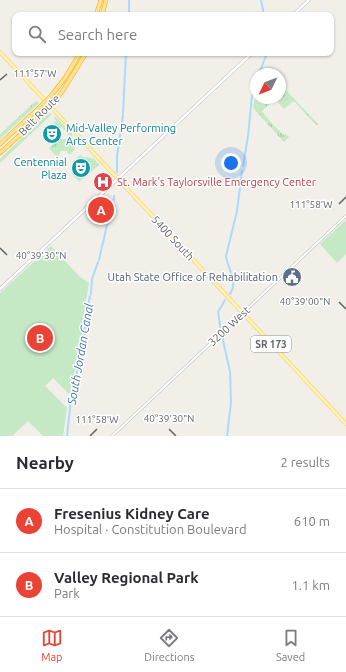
<!DOCTYPE html>
<meta charset="utf-8">
<style>
body{margin:0;font-family:Ubuntu,sans-serif;background:#f2f2f3;color:#2b2b33}
.compass{position:absolute;left:250px;top:68px;width:36px;height:36px;border-radius:50%;background:#fff;box-shadow:0 1px 3px #0004;rotate:227deg}
.you{position:absolute;left:231px;top:163px;width:14px;height:14px;margin:-10px;border:3px solid #fff;border-radius:50%;background:#1a73e8;box-shadow:0 0 0 6px #1a73e833}
.badge{display:grid;place-items:center;width:26px;height:26px;border-radius:50%;background:#ea4335;color:#fff;font-size:13px;font-weight:700}
.pin{position:absolute;translate:-50% -50%;border:2px solid #fff;box-shadow:0 1px 4px #0006}
.list{margin:0;padding:0;list-style:none}
h2{display:flex;justify-content:space-between;align-items:center;height:52px;margin:0;padding:0 16px;font-size:17px}
h2 small{font-size:13px;font-weight:400;color:#7c7c81}
.list li{display:grid;grid-template-columns:26px 1fr auto;gap:12px;align-items:center;box-sizing:border-box;height:64px;padding:0 16px;border-top:1px solid #e1e1e2}
.list b{display:block;font-size:15px;white-space:nowrap}
.list p{margin:0;font-size:13px;white-space:nowrap;color:#7c7c81}
.list em{font-size:13px;font-style:normal;color:#7c7c81}
.icon{flex:none;width:22px;height:22px;fill:none;stroke:currentColor;stroke-width:2;stroke-linecap:round;stroke-linejoin:round}
.map{position:relative;flex:none;width:346px;height:436px;overflow:hidden}
.search{position:absolute;background:#fff;box-shadow:0 1px 3px #0004;left:12px;right:12px;top:12px;height:44px;display:flex;align-items:center;gap:10px;box-sizing:border-box;padding:0 14px;border-radius:8px;color:#7c7c81;font-size:15px}
.sheet{height:180px;background:#fff}
nav{display:flex;justify-content:space-around;align-items:center;box-sizing:border-box;height:56px;border-top:1px solid #e1e1e2;background:#fff;font-size:11px;color:#7c7c81}
nav a{display:grid;justify-items:center;gap:2px}
nav .on{color:#ea4335}
.map>svg:first-child{display:block}
.grass{fill:url(#grass-tufts)}
.park{fill:#c5e8c5}
.lines{fill:none;stroke-linecap:round;stroke-linejoin:round}
.canal{stroke:#aadaff;stroke-width:2}
.tertiary-casing{stroke:#b5b8bc;stroke-width:3}
.secondary-casing{stroke:#b6babf;stroke-width:3.5}
.primary-casing{stroke:#f2c960;stroke-width:4}
.motorway-casing{stroke:#f9ab00;stroke-width:4.5}
.tertiary{stroke:#fff;stroke-width:2}
.secondary{stroke:#fff;stroke-width:2.5}
.primary{stroke:#fff2af;stroke-width:3}
.motorway{stroke:#fde293;stroke-width:3.5}
.motorway-bridge-casing{stroke:#f9ab00;stroke-width:4.5;stroke-linecap:butt}
.motorway-bridge{stroke:#fde293;stroke-width:3.5}
.ticks{fill:none;stroke:#5f6368;stroke-width:1.5}
.labels{text-anchor:middle;dominant-baseline:central;stroke-width:3;stroke-linejoin:round;paint-order:stroke}
.shield{fill:#fff;stroke:#8f9295;stroke-width:1}
.shield-label{font-size:10px;font-weight:bold;fill:#5f6368}
.street-label{font-size:11px;fill:#5f6368;stroke:#fff}
.culture-label{font-size:11px;fill:#0d838f;stroke:#fff;text-anchor:start}
.health-label{font-size:11px;fill:#be3a42;stroke:#fff;text-anchor:start}
.service-label{font-size:11px;fill:#4e5e75;stroke:#fff;text-anchor:end}
.water-label{font-size:12px;font-style:italic;fill:#4174aa;stroke:#fff}
.ticks-label{font-size:10px;text-anchor:middle;fill:#5f6368;stroke:#fff;stroke-width:3;stroke-linejoin:round;paint-order:stroke}
</style>
<div class="map">
<svg width="346" height="436" viewBox="0 0 346 436">
<defs>
<pattern id="grass-tufts" width="24" height="20" patternUnits="userSpaceOnUse"><rect width="24" height="20" fill="#c5e8c5"/><path d="M3 7l-1-3M5 7V3M7 7l1-3M15 17l-1-3M17 17v-4M19 17l1-3" fill="none" stroke="#a3c0a4"/></pattern>
</defs>
<rect width="100%" height="100%" fill="#f1efe8"/>
<g class="grass">
<path d="M 280,84 L 318,124 L 316,125 L 295,102 L 292,102 L 284,109 L 275,99 L 262,111 L 273,125 L 284,135 L 286,134 L 289,137 L 284,142 L 253,108 L 256,92 L 256,98 L 280,98 Z"/>
<path d="M 36,101 L 39,103 L 0,139 L 0,134 Z"/>
<path d="M 48,112 L 52,114 L 0,163 L 0,159 Z"/>
<path d="M 53,114 L 72,134 L 73,144 L 72,144 L 75,150 L 72,152 L 70,152 L 72,153 L 70,154 L 68,154 L 67,151 L 60,151 L 60,154 L 58,156 L 55,155 L 49,148 L 60,139 L 67,139 L 71,137 L 61,127 L 59,129 L 53,122 L 53,121 L 55,122 L 56,121 L 54,118 L 55,116 Z"/>
<path d="M 80,155 L 85,158 L 86,157 L 94,159 L 99,165 L 79,182 C 76,177 70,175 74,169 L 77,170 L 79,167 L 78,162 L 76,163 L 75,160 L 78,159 L 77,157 Z"/>
</g>
<g class="park">
<path d="M 345,221 L 346,222 L 346,254 L 337,263 L 320,244 Z"/>
<path d="M 51,246 L 80,277 L 89,283 L 84,312 L 80,347 L 70,395 L 53,378 L 45,386 L 67,408 L 63,436 L 43,436 L 28,421 L 12,436 L 0,436 L 0,293 Z"/>
</g>
<g class="lines">
<g class="canal">
<path d="M 129,0 L 129,8"/>
<path d="M 261,0 L 264,15"/>
<path d="M 129,15 L 129,8"/>
<path d="M 259,74 L 267,53"/>
<path d="M 123,113 L 126,53"/>
<path d="M 243,166 L 248,136 L 252,96 L 256,83"/>
<path d="M 117,172 L 117,156 L 123,115"/>
<path d="M 114,196 L 114,200"/>
<path d="M 111,215 L 115,206"/>
<path d="M 108,224 L 111,216"/>
<path d="M 99,260 L 107,225"/>
<path d="M 91,294 L 92,279 L 98,262"/>
<path d="M 230,294 C 239,282 227,268 226,256 L 237,211 L 242,171"/>
<path d="M 221,331 L 218,312 L 225,300"/>
<path d="M 222,336 L 230,372 L 231,402 L 227,436"/>
<path d="M 67,436 L 71,399 L 82,351 L 87,310 L 90,296"/>
</g>
<defs>
<path id="tertiary" d="M 112,436 L 346,216"/>
<g id="secondary">
<path d="M 293,15 L 309,0"/>
<path d="M 0,289 L 252,53"/>
</g>
<path id="primary" d="M 0,52 L 346,424"/>
<g id="motorway">
<path d="M 96,15 L 101,0"/>
<path d="M 102,15 L 106,0"/>
<path d="M 51,96 L 65,78 L 80,53"/>
<path d="M 56,100 L 62,92 L 86,53"/>
<path d="M 0,144 L 41,106"/>
<path d="M 0,153 L 46,111"/>
</g>
</defs>
<use href="#tertiary" class="tertiary-casing"/>
<use href="#secondary" class="secondary-casing"/>
<use href="#primary" class="primary-casing"/>
<use href="#motorway" class="motorway-casing"/>
<use href="#tertiary" class="tertiary"/>
<use href="#secondary" class="secondary"/>
<use href="#primary" class="primary"/>
<use href="#motorway" class="motorway"/>
<defs>
<g id="motorway-bridge">
<path d="M 41,106 L 51,96"/>
<path d="M 46,111 L 56,100"/>
</g>
</defs>
<use href="#motorway-bridge" class="motorway-bridge-casing"/>
<use href="#motorway-bridge" class="motorway-bridge"/>
</g>
<path class="ticks" d="M 0,80 L 7,74M 339,204 L 346,197M 0,248 L 7,255M 339,302 L 346,309M 169,429 L 176,436M 90,436 L 97,429"/>
<defs>
<symbol id="theatre-disc" viewBox="-11 -11 22 22"><circle r="9.5" fill="#0f9aa8" stroke="#fff"/><path d="M-5-5.5Q0-4 5-5.5V0Q5 5 0 6Q-5 5-5 0ZM-3.3-2.5H-1v1.5H-3.3ZM1-2.5H3.3v1.5H1ZM-2.8 1Q0 5.5 2.8 1Z" fill="#fff"/></symbol>
<symbol id="hospital-disc" viewBox="-11 -11 22 22"><circle r="9.5" fill="#e0444e" stroke="#fff"/><path d="M-5-5h3v3.5h4V-5h3V5h-3V1.5h-4V5h-3Z" fill="#fff"/></symbol>
<symbol id="civic-disc" viewBox="-11 -11 22 22"><circle r="9.5" fill="#5c6f8a" stroke="#fff"/><path d="M-.6-6.5H3V-4.5H.6V-3L4-1V1h2V6H-6V1h2V-1L-.6-3ZM-1.2 2.5V6h2.4V2.5Z" fill="#fff"/></symbol>
</defs>
<g fill-rule="evenodd">
<use href="#theatre-disc" x="41" y="123" width="22" height="22"/>
<use href="#theatre-disc" x="70" y="157" width="22" height="22"/>
<use href="#hospital-disc" x="92" y="171" width="22" height="22"/>
<use href="#civic-disc" x="281" y="266" width="22" height="22"/>
</g>
<g class="labels">
<rect class="shield" x="251" y="336" width="40" height="16" rx="3"/>
<g class="shield-label">
<text x="271" y="344">SR 173</text>
</g>
<g class="street-label">
<text transform="translate(39 115) rotate(-45)">Belt Route</text>
<text transform="translate(173 238) rotate(47)">5400 South</text>
<text transform="translate(229 326) rotate(-43)">3200 West</text>
</g>
<g class="culture-label">
<text x="66" y="128">Mid-Valley Performing<tspan x="66" dy="13">Arts Center</tspan></text>
<text x="67" y="162" text-anchor="end">Centennial<tspan x="67" dy="13">Plaza</tspan></text>
</g>
<g class="health-label">
<text x="117" y="182">St. Mark's Taylorsville Emergency Center</text>
</g>
<g class="service-label">
<text x="278" y="277">Utah State Office of Rehabilitation</text>
</g>
<g class="water-label">
<text transform="translate(80 354) rotate(-80)">South Jordan Canal</text>
</g>
</g>
<g class="ticks-label">
<text x="35" y="77">111°57'W</text>
<text x="311" y="208">111°58'W</text>
<text x="41" y="259">40°39'30"N</text>
<text x="305" y="305">40°39'00"N</text>
<text x="169" y="422">40°39'30"N</text>
<text x="97" y="423">111°58'W</text>
</g>
</svg>
<svg class="compass" viewBox="-18 -18 36 36"><path d="M0-13l5 13h-10z" fill="#e53935"/><path d="M0 13l5-13h-10z" fill="#7c7c81"/></svg>
<div class="you"></div>
<div class="pin badge" style="left:101px;top:210px">A</div>
<div class="pin badge" style="left:40px;top:338px">B</div>
<div class="search"><svg class="icon" aria-label="search" viewBox="0 0 24 24"><circle cx="10" cy="10" r="6"/><path d="M15 15l6 6"/></svg>Search here</div>
</div>
<section class="sheet">
<h2>Nearby<small>2 results</small></h2>
<ul class="list">
<li><span class="badge">A</span><div><b>Fresenius Kidney Care</b><p>Hospital · Constitution Boulevard</p></div><em>610 m</em></li>
<li><span class="badge">B</span><div><b>Valley Regional Park</b><p>Park</p></div><em>1.1 km</em></li>
</ul>
</section>
<nav>
<a class="on"><svg class="icon" aria-label="map" viewBox="0 0 24 24"><path d="M3 6l6-2 6 2 6-2v14l-6 2-6-2-6 2zM9 4v14M15 6v14"/></svg>Map</a>
<a><svg class="icon" aria-label="directions" viewBox="0 0 24 24"><path d="M12 3l9 9-9 9-9-9zM9 14v-3h6M13 9l2 2-2 2"/></svg>Directions</a>
<a><svg class="icon" aria-label="saved" viewBox="0 0 24 24"><path d="M7 4h10v16l-5-4-5 4z"/></svg>Saved</a>
</nav>
